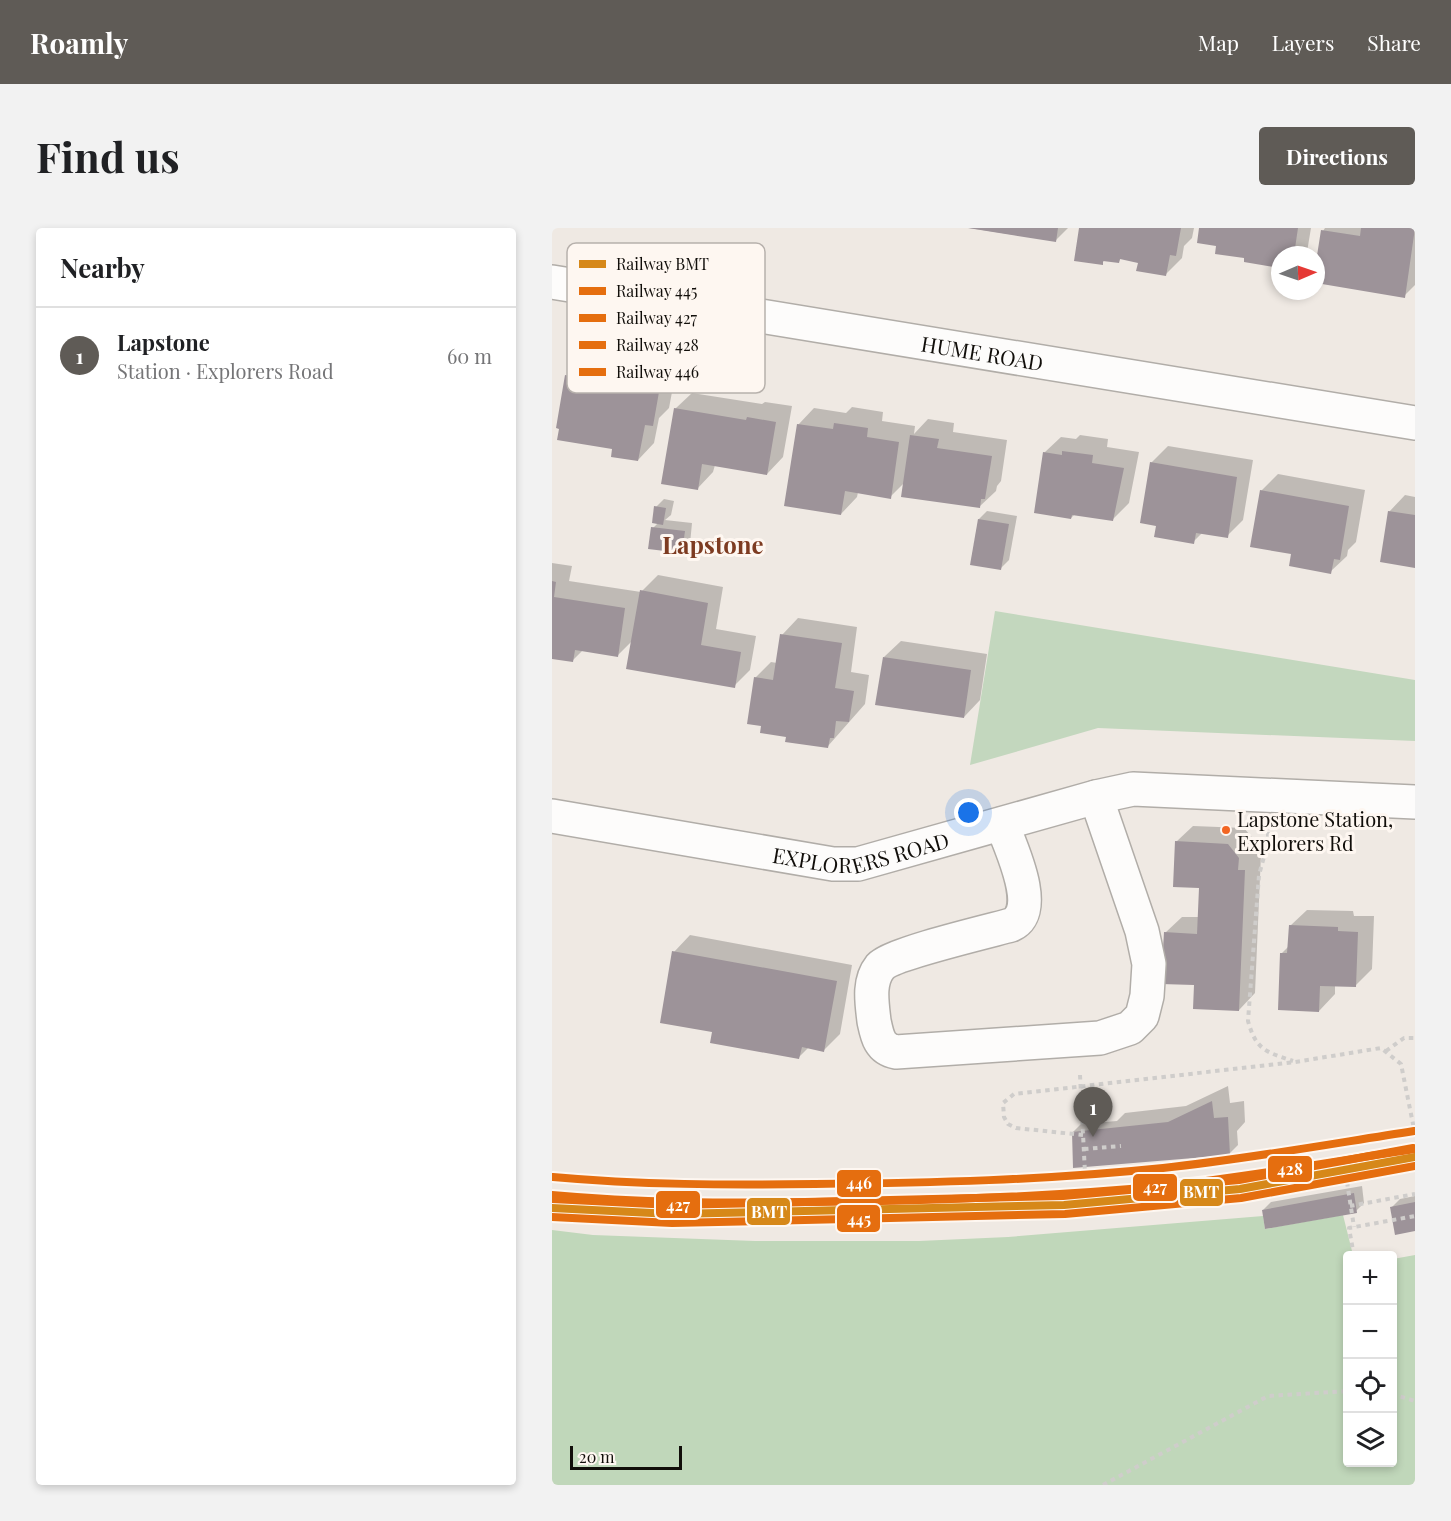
<!DOCTYPE html>
<meta charset="utf-8">
<style>
body{margin:0;font-family:"Playfair Display",serif;background:#f2f2f2;color:#202124}
.controls{position:absolute;right:18px;bottom:18px;display:grid;overflow:hidden;border-radius:6px;box-shadow:0 3px 9px #0003}
.controls button{width:54px;height:54px;display:grid;place-items:center;padding:0;border:0;border-bottom:2px solid #e0e0e0;background:#fff;color:#202124;font:30px sans-serif}
.compass{position:absolute;left:719px;top:18px;width:54px;height:54px;border-radius:50%;background:#fff;box-shadow:0 3px 9px #0003;rotate:88deg}
.scale{position:absolute;left:18px;bottom:15px;width:112px;box-sizing:border-box;padding-left:6px;border:3px solid #110e0a;border-top:0;font-size:16px;line-height:21px;white-space:nowrap;color:#110e0a;-webkit-text-stroke:4px #fef7f1;paint-order:stroke}
.you{position:absolute;left:417px;top:585px;width:21px;height:21px;margin:-15px;border:4px solid #fff;border-radius:50%;background:#1a73e8;box-shadow:0 0 0 9px #1a73e833}
.badge{display:grid;place-items:center;width:39px;height:39px;border-radius:50%;background:#5f5b56;color:#fff;font-size:20px;font-weight:700}
.pin{position:absolute;translate:-50% -50px;filter:drop-shadow(0 2px 3px #0008)}
.pin::after{content:'';position:absolute;top:32px;width:21px;height:18px;background:inherit;clip-path:polygon(0 0,100% 0,50% 100%)}
.list{margin:0;padding:0;list-style:none}
h2{display:flex;justify-content:space-between;align-items:center;height:78px;margin:0;padding:0 24px;font-size:26px}
h2 small{font-size:20px;font-weight:400;color:#757577}
.list li{display:grid;grid-template-columns:39px 1fr auto;gap:18px;align-items:center;box-sizing:border-box;height:96px;padding:0 24px;border-top:2px solid #e0e0e0}
.list b{display:block;font-size:22px;white-space:nowrap}
.list p{margin:0;font-size:20px;white-space:nowrap;color:#757577}
.list em{font-size:20px;font-style:normal;color:#757577}
.icon{flex:none;width:33px;height:33px;fill:none;stroke:currentColor;stroke-width:2;stroke-linecap:round;stroke-linejoin:round}
.map{position:relative;flex:none;width:863px;height:1257px;overflow:hidden;border-radius:6px}
header{display:flex;align-items:center;gap:36px;box-sizing:border-box;height:84px;padding:0 30px;background:#5f5b56;color:#fff}
header strong{font-size:28px}
nav{display:flex;gap:33px;margin-inline-start:auto;font-size:21px}
.intro{display:flex;align-items:center;justify-content:space-between;box-sizing:border-box;height:144px;padding:0 36px}
h1{margin:0;font-size:42px}
.button{padding:15px 27px;border-radius:6px;background:#5f5b56;color:#fff;font-size:21px;font-weight:700}
main{display:flex;gap:36px;padding:0 36px}
aside{flex:1;background:#fff;border-radius:6px;box-shadow:0 3px 9px #0003}
.map>svg:first-child{display:block}
.green{fill:#c3d7be}
.forest{fill:#c0d7ba}
.shadow{fill:#0003}
.building{fill:#9d9399}
.lines{fill:none;stroke-linecap:round;stroke-linejoin:round}
.minor-casing{stroke:#b1ada8;stroke-width:36}
.path{stroke:#cfcdcb;stroke-width:4;stroke-dasharray:4.5 4.5;stroke-linecap:butt}
.minor{stroke:#fdfcfb;stroke-width:33}
.rail-1-casing{stroke:#fef7f1;stroke-width:12}
.rail-2-casing{stroke:#fef7f1;stroke-width:12}
.rail-3-casing{stroke:#fef7f1;stroke-width:12}
.rail-4-casing{stroke:#fef7f1;stroke-width:12}
.rail-5-casing{stroke:#fef7f1;stroke-width:12}
.rail-1{stroke:#d68819;stroke-width:8}
.rail-2{stroke:#e56e0f;stroke-width:8}
.rail-3{stroke:#e56e0f;stroke-width:8}
.rail-4{stroke:#e56e0f;stroke-width:8}
.rail-5{stroke:#e56e0f;stroke-width:8}
.bus-dot{fill:#f26522;stroke:#fef7f1;stroke-width:2}
.labels{text-anchor:middle;dominant-baseline:central;stroke-width:6;stroke-linejoin:round;paint-order:stroke}
.bus-label{font-size:20px;fill:#110e0a;stroke:#fef7f1;text-anchor:start}
.street-label{font-size:21px;fill:#110e0a;stroke:#fef7f1}
.quarter-label{font-size:24px;font-weight:bold;fill:#7d3b21;stroke:#fef7f1}
.key{fill:#fef7f1;stroke:#b7b1ac;stroke-width:1.5}
.key-label{font-size:16px;fill:#110e0a}
.line-badge{stroke:#fef7f1;stroke-width:2}
.badge-label{font-size:16px;text-anchor:middle;font-weight:bold;fill:#fff}
</style>
<header>
<strong>Roamly</strong>
<nav><a>Map</a><a>Layers</a><a>Share</a></nav>
</header>
<div class="intro"><h1>Find us</h1><a class="button">Directions</a></div>
<main>
<aside>
<h2>Nearby<small></small></h2>
<ul class="list">
<li><span class="badge">1</span><div><b>Lapstone</b><p>Station · Explorers Road</p></div><em>60 m</em></li>
</ul>
</aside>
<div class="map">
<svg width="863" height="1257" viewBox="0 0 863 1257">
<rect width="100%" height="100%" fill="#efe9e3"/>
<path class="green" d="M 443,383 L 863,452 L 863,513 L 546,500 L 418,537 Z"/>
<path class="forest" d="M 791,987 L 801,1027 L 796,1028 L 796,1234 L 840,1234 L 841,1031 L 863,1027 L 863,1257 L 0,1257 L 0,1002 L 41,1007 L 203,1013 L 367,1013 L 456,1009 L 711,988 L 713,1001 Z"/>
<g class="shadow">
<path d="M 417,0 L 516,0 L 503,13 Z"/>
<path d="M 528,0 L 642,0 L 640,10 L 632,18 L 630,30 L 614,46 L 588,33 L 569,30 L 567,33 L 554,31 L 550,35 Z"/>
<path d="M 649,0 L 759,0 L 755,24 L 752,27 L 728,27 L 728,38 L 693,33 L 694,29 L 666,17 Z"/>
<path d="M 773,0 L 863,0 L 863,57 L 852,68 L 771,3 Z"/>
<path d="M 31,131 L 123,148 L 117,180 L 107,190 L 102,215 L 86,232 L 62,220 L 15,148 Z"/>
<path d="M 140,165 L 210,176 L 213,174 L 240,178 L 231,229 L 215,246 L 163,237 L 161,244 L 145,261 L 123,181 Z"/>
<path d="M 300,179 L 331,184 L 330,193 L 363,198 L 362,206 L 376,191 L 402,195 L 401,204 L 455,212 L 449,253 L 445,258 L 444,263 L 427,279 L 353,254 L 338,269 L 306,264 L 305,269 L 289,286 L 246,197 L 262,180 L 294,185 Z"/>
<path d="M 528,207 L 556,211 L 555,219 L 587,224 L 577,275 L 561,291 L 523,286 L 519,290 L 492,225 L 509,209 L 524,211 Z"/>
<path d="M 616,218 L 701,232 L 691,292 L 675,308 L 651,304 L 641,314 L 606,297 L 599,235 Z"/>
<path d="M 726,246 L 813,262 L 804,314 L 796,322 L 795,328 L 778,344 L 741,325 L 709,263 Z"/>
<path d="M 853,267 L 863,269 L 863,338 L 837,284 Z"/>
<path d="M 112,271 L 122,273 L 119,287 L 113,292 L 140,295 L 138,316 L 130,324 L 101,300 L 106,295 L 104,279 Z"/>
<path d="M 435,283 L 465,288 L 457,332 L 449,340 L 427,291 Z"/>
<path d="M 0,335 L 20,338 L 17,353 L 89,364 L 106,347 L 171,359 L 164,401 L 204,408 L 198,442 L 182,458 L 81,412 L 66,427 L 32,421 L 21,432 L 0,429 Z"/>
<path d="M 246,390 L 305,399 L 299,444 L 317,447 L 313,476 L 276,518 L 236,508 L 211,497 L 203,450 L 219,434 L 225,435 L 230,407 Z"/>
<path d="M 349,413 L 435,426 L 428,472 L 412,489 L 332,429 Z"/>
<path d="M 641,598 L 692,600 L 703,613 L 702,626 L 709,626 L 703,765 L 687,782 L 644,756 L 613,705 L 630,689 L 647,689 L 649,658 L 624,614 Z"/>
<path d="M 755,682 L 801,683 L 802,688 L 822,688 L 820,741 L 803,758 L 783,757 L 783,766 L 767,783 L 729,726 L 737,718 L 738,698 Z"/>
<path d="M 138,707 L 300,737 L 288,806 L 272,822 L 257,819 L 247,829 L 122,724 Z"/>
<path d="M 676,858 L 678,875 L 692,873 L 693,894 L 685,903 L 686,917 L 678,925 L 521,904 L 529,896 L 565,893 L 573,885 L 634,878 Z"/>
<path d="M 810,958 L 812,975 L 804,983 L 711,982 L 719,974 Z"/>
<path d="M 863,968 L 863,1002 L 840,979 L 848,971 Z"/>
</g>
<g class="building">
<path d="M 416,0 L 506,0 L 504,14 Z"/>
<path d="M 527,0 L 629,0 L 624,28 L 618,27 L 614,48 L 584,43 L 586,35 L 568,31 L 567,35 L 551,33 L 551,37 L 522,33 Z"/>
<path d="M 647,0 L 746,0 L 742,27 L 728,27 L 728,40 L 692,34 L 692,30 L 663,26 L 664,18 L 645,15 Z"/>
<path d="M 809,0 L 863,0 L 853,70 L 764,55 L 764,34 L 769,2 L 808,8 Z"/>
<path d="M 13,147 L 107,164 L 101,198 L 93,197 L 86,233 L 59,229 L 60,221 L 5,212 L 7,201 L 4,200 Z"/>
<path d="M 122,180 L 194,192 L 195,189 L 224,194 L 215,247 L 150,236 L 146,262 L 109,256 Z"/>
<path d="M 282,195 L 316,200 L 315,209 L 347,214 L 339,271 L 293,263 L 289,287 L 232,278 L 245,196 L 281,201 Z"/>
<path d="M 358,207 L 387,211 L 385,220 L 440,228 L 433,271 L 429,271 L 428,280 L 349,269 Z"/>
<path d="M 510,223 L 541,227 L 540,235 L 572,240 L 561,293 L 520,287 L 519,291 L 482,285 L 491,224 L 510,227 Z"/>
<path d="M 598,234 L 685,249 L 676,310 L 644,305 L 642,316 L 602,309 L 604,298 L 588,295 Z"/>
<path d="M 708,262 L 797,278 L 788,332 L 782,331 L 779,346 L 737,338 L 739,326 L 698,319 Z"/>
<path d="M 102,278 L 114,280 L 111,297 L 100,295 Z"/>
<path d="M 836,283 L 863,287 L 863,340 L 828,334 Z"/>
<path d="M 426,291 L 457,296 L 449,342 L 418,337 Z"/>
<path d="M 99,299 L 133,303 L 130,325 L 96,321 Z"/>
<path d="M 0,353 L 4,354 L 2,369 L 73,380 L 66,429 L 23,422 L 21,434 L 0,431 Z"/>
<path d="M 88,362 L 156,375 L 149,417 L 189,424 L 183,460 L 74,441 Z"/>
<path d="M 228,406 L 290,415 L 283,460 L 302,463 L 297,494 L 284,493 L 282,510 L 278,510 L 276,520 L 233,514 L 234,509 L 208,505 L 209,498 L 195,496 L 202,449 L 221,452 Z"/>
<path d="M 331,429 L 419,442 L 412,490 L 323,477 Z"/>
<path d="M 623,613 L 676,616 L 687,630 L 686,642 L 693,642 L 687,783 L 641,781 L 642,757 L 609,756 L 612,704 L 645,706 L 647,660 L 621,659 Z"/>
<path d="M 737,697 L 786,699 L 786,703 L 806,704 L 804,759 L 768,758 L 767,784 L 726,782 L 728,725 L 735,725 Z"/>
<path d="M 120,723 L 285,753 L 272,824 L 250,819 L 247,831 L 158,815 L 160,804 L 108,795 Z"/>
<path d="M 660,873 L 662,890 L 676,889 L 678,927 L 521,940 L 520,904 L 616,894 Z"/>
<path d="M 802,965 L 805,985 L 713,1001 L 710,982 Z"/>
<path d="M 863,974 L 863,1003 L 843,1007 L 838,979 Z"/>
</g>
<g class="lines">
<defs>
<g id="minor">
<path id="s1" d="M 0,54 L 863,195"/>
<path id="s2" d="M 0,588 L 281,636 L 306,636 L 544,569 L 581,561 L 863,574"/>
<path d="M 450,596 C 458,618 490,683 459,697 C 437,703 339,726 328,739 C 316,754 320,775 322,793 C 325,807 327,821 344,824 L 548,810 L 578,800 L 590,788 L 595,768 L 597,736 L 590,703 L 544,569"/>
</g>
</defs>
<use href="#minor" class="minor-casing"/>
<g class="path">
<path d="M 716,604 L 716,614 L 707,647 L 696,793 C 704,822 714,824 741,833"/>
<path d="M 834,823 L 852,810 L 863,810"/>
<path d="M 528,847 L 533,945"/>
<path d="M 531,907 L 464,900 L 456,896 L 452,889 L 451,875 L 462,866 L 743,834 L 829,820 L 849,836 L 863,906"/>
<path d="M 532,921 L 569,918"/>
<path d="M 795,954 L 802,999"/>
<path d="M 798,978 L 863,966"/>
<path d="M 802,1028 L 797,1000 L 863,988"/>
<path d="M 840,1166 L 863,1173"/>
<path d="M 551,1257 L 716,1168 L 796,1163"/>
</g>
<use href="#minor" class="minor"/>
<defs>
<path id="rail-1" d="M 0,980 L 120,986 L 512,977 L 688,961 L 863,929"/>
<path id="rail-2" d="M 0,989 L 120,995 L 513,986 L 689,970 L 863,938"/>
<path id="rail-3" d="M 0,971 L 120,977 L 511,968 L 687,952 L 861,920"/>
<path id="rail-4" d="M 0,967 C 87,975 175,975 263,974 C 379,973 496,969 612,958 C 696,949 779,934 863,921"/>
<path id="rail-5" d="M 1,949 C 88,957 176,957 263,956 C 379,955 495,952 611,940 C 695,931 778,916 862,903"/>
</defs>
<use href="#rail-1" class="rail-1-casing"/>
<use href="#rail-2" class="rail-2-casing"/>
<use href="#rail-3" class="rail-3-casing"/>
<use href="#rail-4" class="rail-4-casing"/>
<use href="#rail-5" class="rail-5-casing"/>
<use href="#rail-1" class="rail-1"/>
<use href="#rail-2" class="rail-2"/>
<use href="#rail-3" class="rail-3"/>
<use href="#rail-4" class="rail-4"/>
<use href="#rail-5" class="rail-5"/>
</g>
<circle class="bus-dot" cx="674" cy="602" r="5"/>
<g class="labels">
<g class="bus-label">
<text x="685" y="590">Lapstone Station,<tspan x="685" dy="24">Explorers Rd</tspan></text>
</g>
<g class="street-label">
<text stroke="none"><textPath href="#s1" startOffset="436">HUME ROAD</textPath></text>
<text stroke="none"><textPath href="#s2" startOffset="314">EXPLORERS ROAD</textPath></text>
</g>
<g class="quarter-label">
<text x="161" y="316">Lapstone</text>
</g>
</g>
<rect x="15" y="15" width="198" height="150" rx="9" class="key"/>
<rect x="27" y="32" width="27" height="8" fill="#d68819"/>
<rect x="27" y="59" width="27" height="8" fill="#e56e0f"/>
<rect x="27" y="86" width="27" height="8" fill="#e56e0f"/>
<rect x="27" y="113" width="27" height="8" fill="#e56e0f"/>
<rect x="27" y="140" width="27" height="8" fill="#e56e0f"/>
<g class="key-label">
<text x="64" y="42">Railway BMT</text>
<text x="64" y="69">Railway 445</text>
<text x="64" y="96">Railway 427</text>
<text x="64" y="123">Railway 428</text>
<text x="64" y="150">Railway 446</text>
</g>
<g class="line-badge">
<rect x="715" y="927" width="46" height="28" rx="6" fill="#e56e0f"/>
<rect x="284" y="941" width="46" height="29" rx="6" fill="#e56e0f"/>
<rect x="580" y="945" width="46" height="29" rx="6" fill="#e56e0f"/>
<rect x="627" y="950" width="45" height="29" rx="6" fill="#d68819"/>
<rect x="103" y="962" width="46" height="29" rx="6" fill="#e56e0f"/>
<rect x="194" y="969" width="45" height="29" rx="6" fill="#d68819"/>
<rect x="284" y="976" width="45" height="29" rx="6" fill="#e56e0f"/>
</g>
<g class="badge-label">
<text x="738" y="947">428</text>
<text x="307" y="961">446</text>
<text x="603" y="965">427</text>
<text x="649" y="970">BMT</text>
<text x="126" y="983">427</text>
<text x="217" y="990">BMT</text>
<text x="307" y="997">445</text>
</g>
</svg>
<div class="controls">
<button>+</button>
<button>−</button>
<button><svg class="icon" aria-label="locate" viewBox="0 0 24 24"><circle cx="12" cy="12" r="6"/><path d="M12 2v4M12 18v4M2 12h4M18 12h4"/></svg></button>
<button><svg class="icon" aria-label="layers" viewBox="0 0 24 24"><path d="M12 4l9 5-9 5-9-5zM3 14l9 5 9-5"/></svg></button>
</div>
<svg class="compass" viewBox="-18 -18 36 36"><path d="M0-13l5 13h-10z" fill="#e53935"/><path d="M0 13l5-13h-10z" fill="#757577"/></svg>
<div class="scale">20 m</div>
<div class="you"></div>
<div class="pin badge" style="left:541px;top:909px">1</div>
</div>
</main>
